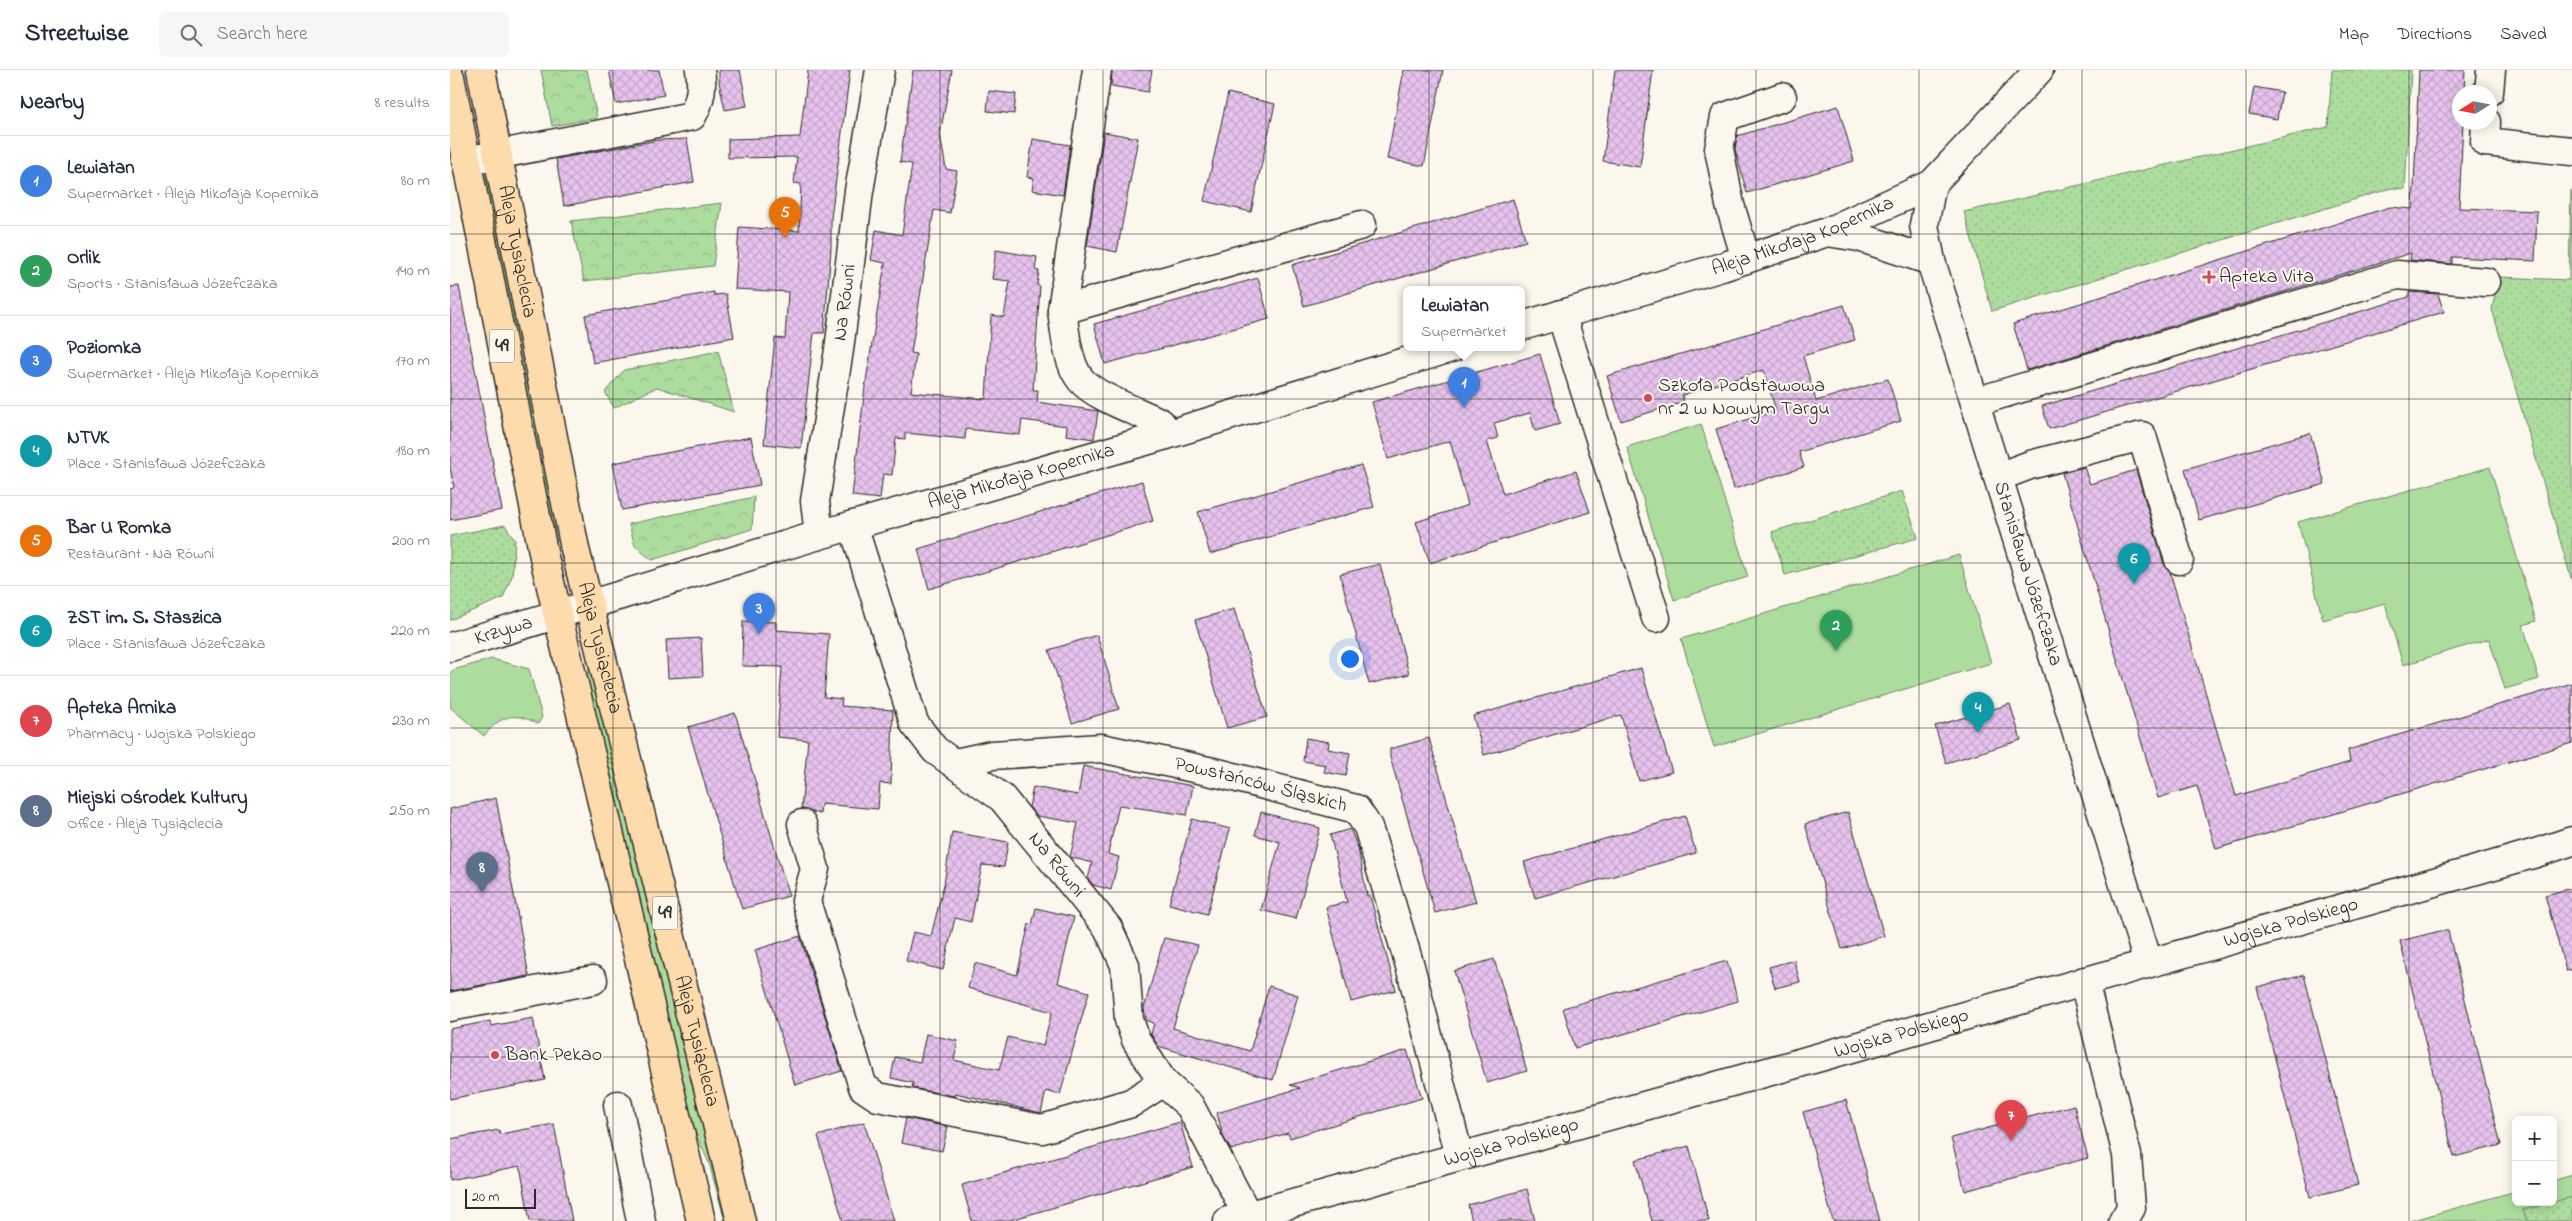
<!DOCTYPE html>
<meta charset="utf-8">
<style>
body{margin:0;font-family:"Indie Flower",sans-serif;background:#f6f6f7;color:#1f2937}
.controls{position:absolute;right:15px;bottom:15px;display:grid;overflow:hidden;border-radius:8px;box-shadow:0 2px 12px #0003}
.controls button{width:45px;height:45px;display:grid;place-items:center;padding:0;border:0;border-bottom:1px solid #e0e1e3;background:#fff;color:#1f2937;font:25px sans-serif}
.compass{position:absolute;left:2002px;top:15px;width:45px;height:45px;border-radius:50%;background:#fff;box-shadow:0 2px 12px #0003;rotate:259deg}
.scale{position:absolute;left:15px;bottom:12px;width:71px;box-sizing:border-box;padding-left:5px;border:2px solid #2b2b2b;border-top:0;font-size:14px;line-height:18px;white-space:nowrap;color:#2b2b2b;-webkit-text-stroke:4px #fbf7ec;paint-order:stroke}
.you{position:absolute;left:899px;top:588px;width:18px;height:18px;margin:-12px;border:4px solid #fff;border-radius:50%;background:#1a73e8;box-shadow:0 0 0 8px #1a73e833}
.badge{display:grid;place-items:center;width:32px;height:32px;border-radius:50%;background:#d1495b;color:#fff;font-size:16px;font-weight:700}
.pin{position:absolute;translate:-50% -41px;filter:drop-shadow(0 1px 2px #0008)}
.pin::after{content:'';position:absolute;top:26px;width:18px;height:15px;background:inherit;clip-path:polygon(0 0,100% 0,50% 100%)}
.popup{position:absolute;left:953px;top:216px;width:122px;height:65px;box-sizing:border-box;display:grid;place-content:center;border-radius:8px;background:#fff;filter:drop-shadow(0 1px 4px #0005);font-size:16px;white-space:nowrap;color:#747a83}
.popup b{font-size:19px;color:#1f2937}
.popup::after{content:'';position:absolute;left:50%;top:100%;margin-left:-10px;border:10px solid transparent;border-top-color:#fff}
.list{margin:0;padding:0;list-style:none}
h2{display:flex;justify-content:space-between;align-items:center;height:65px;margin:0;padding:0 20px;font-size:21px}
h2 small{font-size:16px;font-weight:400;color:#747a83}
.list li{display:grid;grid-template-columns:32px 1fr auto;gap:15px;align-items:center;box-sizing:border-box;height:90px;padding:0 20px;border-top:1px solid #e0e1e3}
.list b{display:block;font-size:19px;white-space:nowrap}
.list p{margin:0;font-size:16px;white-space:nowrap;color:#747a83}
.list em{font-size:16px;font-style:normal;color:#747a83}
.icon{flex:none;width:28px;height:28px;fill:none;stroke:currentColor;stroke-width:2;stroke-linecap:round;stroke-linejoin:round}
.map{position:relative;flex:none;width:2122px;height:1151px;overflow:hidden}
header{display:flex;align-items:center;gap:30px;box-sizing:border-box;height:70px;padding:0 25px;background:#fff;border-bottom:1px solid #e0e1e3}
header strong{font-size:24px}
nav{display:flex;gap:28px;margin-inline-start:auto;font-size:18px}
.search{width:350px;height:45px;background:#f6f6f7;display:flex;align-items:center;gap:12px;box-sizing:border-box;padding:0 18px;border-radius:8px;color:#747a83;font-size:19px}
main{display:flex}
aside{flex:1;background:#fff}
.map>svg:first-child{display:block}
.green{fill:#acdd9e;stroke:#6c8464}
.forest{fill:url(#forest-crowns);stroke:#6c8464}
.park{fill:url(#park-dots);stroke:#6c8464}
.building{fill:url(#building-cross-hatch);stroke:#2b2b2b}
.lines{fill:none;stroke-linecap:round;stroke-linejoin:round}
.minor-casing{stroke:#2b2b2b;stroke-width:31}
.major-casing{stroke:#2b2b2b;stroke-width:31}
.minor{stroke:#fbf7ec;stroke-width:28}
.major{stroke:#fedbac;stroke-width:28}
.grid{fill:none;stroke:#2b2b2b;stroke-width:1;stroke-opacity:0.55}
.poi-dot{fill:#d1495b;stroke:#fbf7ec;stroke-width:2}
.labels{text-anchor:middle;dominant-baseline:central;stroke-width:4;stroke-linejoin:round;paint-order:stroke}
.shield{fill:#fbf7ec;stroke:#696865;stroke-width:1}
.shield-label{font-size:19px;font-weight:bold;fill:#2b2b2b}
.street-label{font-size:20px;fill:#2b2b2b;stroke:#fbf7ec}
.poi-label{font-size:20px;fill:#2b2b2b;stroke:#fbf7ec;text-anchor:start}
</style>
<header>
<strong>Streetwise</strong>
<div class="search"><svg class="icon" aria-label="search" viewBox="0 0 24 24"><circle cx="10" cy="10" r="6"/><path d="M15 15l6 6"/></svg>Search here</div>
<nav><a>Map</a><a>Directions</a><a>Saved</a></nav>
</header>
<main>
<aside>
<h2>Nearby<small>8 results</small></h2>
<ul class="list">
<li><span class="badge" style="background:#3f7fe0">1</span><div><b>Lewiatan</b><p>Supermarket · Aleja Mikołaja Kopernika</p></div><em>80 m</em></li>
<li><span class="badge" style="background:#2e9e5b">2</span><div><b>Orlik</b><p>Sports · Stanisława Józefczaka</p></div><em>140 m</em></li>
<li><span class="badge" style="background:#3f7fe0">3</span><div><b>Poziomka</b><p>Supermarket · Aleja Mikołaja Kopernika</p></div><em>170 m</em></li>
<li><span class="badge" style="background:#0f9aa8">4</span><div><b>NTVK</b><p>Place · Stanisława Józefczaka</p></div><em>180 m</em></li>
<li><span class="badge" style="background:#e8710a">5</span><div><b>Bar U Romka</b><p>Restaurant · Na Równi</p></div><em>200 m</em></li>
<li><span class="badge" style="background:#0f9aa8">6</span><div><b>ZST im. S. Staszica</b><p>Place · Stanisława Józefczaka</p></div><em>220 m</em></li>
<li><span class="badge" style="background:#e0444e">7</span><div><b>Apteka Arnika</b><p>Pharmacy · Wojska Polskiego</p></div><em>230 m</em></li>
<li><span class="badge" style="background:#5c6f8a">8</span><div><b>Miejski Ośrodek Kultury</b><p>Office · Aleja Tysiąclecia</p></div><em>250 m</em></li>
</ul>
</aside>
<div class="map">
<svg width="2122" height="1151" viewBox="0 0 2122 1151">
<defs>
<pattern id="forest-crowns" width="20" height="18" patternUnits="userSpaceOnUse" patternTransform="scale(1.25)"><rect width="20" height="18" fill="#acdd9e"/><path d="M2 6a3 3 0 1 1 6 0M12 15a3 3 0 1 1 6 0" fill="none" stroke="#94be88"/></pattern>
<pattern id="park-dots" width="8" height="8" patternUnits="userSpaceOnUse" patternTransform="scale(1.25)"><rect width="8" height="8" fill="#acdd9e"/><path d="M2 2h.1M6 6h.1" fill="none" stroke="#94be88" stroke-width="1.8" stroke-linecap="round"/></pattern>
<pattern id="building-cross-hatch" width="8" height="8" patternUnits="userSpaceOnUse" patternTransform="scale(1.25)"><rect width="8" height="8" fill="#e6c2ed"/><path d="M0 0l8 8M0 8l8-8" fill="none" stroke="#c5a7cb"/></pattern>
</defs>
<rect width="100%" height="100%" fill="#fbf7ec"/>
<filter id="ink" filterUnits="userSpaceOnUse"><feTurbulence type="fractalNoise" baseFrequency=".02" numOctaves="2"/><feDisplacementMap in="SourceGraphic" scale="10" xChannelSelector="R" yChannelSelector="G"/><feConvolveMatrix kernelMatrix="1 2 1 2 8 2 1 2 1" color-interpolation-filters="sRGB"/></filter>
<g filter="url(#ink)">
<g class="green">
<path d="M 39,101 L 110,470 L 103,472 L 32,103 Z"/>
<path d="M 1251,354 L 1298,507 L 1224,530 L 1177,377 Z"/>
<path d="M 2040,397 L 2086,551 L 2073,555 L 2089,609 L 2055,619 L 2039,569 L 1953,595 L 1935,533 L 1873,550 L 1848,452 Z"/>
<path d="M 1509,485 L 1541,593 L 1264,677 L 1231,569 Z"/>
<path d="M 42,589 L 79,599 L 92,647 L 88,654 C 64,641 51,645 34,666 L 0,637 L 0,603 L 3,600 Z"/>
<path d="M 143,599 L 280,1151 L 275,1151 L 259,1093 L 242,1055 L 133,601 Z"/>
<path d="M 2122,1105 L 2122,1151 L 1960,1151 L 2066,1121 L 2066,1132 L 2103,1132 L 2103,1111 Z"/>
</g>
<g class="forest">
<path d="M 91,0 L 137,0 L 147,48 L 102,56 Z"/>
<path d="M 272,133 L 263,196 L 134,211 L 121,151 Z"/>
<path d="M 268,281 L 284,342 L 207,317 L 164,338 L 155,322 L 174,300 Z"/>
<path d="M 304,427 L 302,459 L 202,490 L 185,476 L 179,454 Z"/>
</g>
<g class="park">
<path d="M 1882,0 L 1961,0 L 1955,119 L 1942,118 L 1542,241 L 1514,142 L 1878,57 Z"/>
<path d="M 2121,120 L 2122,121 L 2122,511 L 2042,239 L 2049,207 L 2119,210 Z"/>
<path d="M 1452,421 L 1468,468 L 1335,505 L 1322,462 Z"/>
<path d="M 55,455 L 65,470 L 62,506 L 53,528 L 0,550 L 0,466 Z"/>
<path d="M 2122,1127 L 2122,1151 L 2077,1151 L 2073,1140 Z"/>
</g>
<g class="building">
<path d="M 159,0 L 209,0 L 214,25 L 166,34 Z"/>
<path d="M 269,0 L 290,0 L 297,36 L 275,40 L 269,12 Z"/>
<path d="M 358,0 L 400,0 L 381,148 L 381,179 L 374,263 L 364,263 L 351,378 L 314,374 L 325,268 L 335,269 L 338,222 L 285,219 L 289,157 L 349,161 L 351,114 L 344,113 L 347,87 L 278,88 L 278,69 L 350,67 Z"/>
<path d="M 463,0 L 502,0 L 490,64 L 496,99 L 507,101 L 500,143 L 484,140 L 461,283 L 466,284 L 461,322 L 536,329 L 541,245 L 554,247 L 560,211 L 542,209 L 546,180 L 587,187 L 585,200 L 589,201 L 587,215 L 590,216 L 583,320 L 588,320 L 587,332 L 648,341 L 644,369 L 616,365 L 617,356 L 572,350 L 570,365 L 516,359 L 515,369 L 455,363 L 455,369 L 446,368 L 442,405 L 433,404 L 430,429 L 402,426 L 415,317 L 435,193 L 421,190 L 426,160 L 452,165 L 462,94 L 450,92 Z"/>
<path d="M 662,0 L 702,0 L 698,22 L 661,16 Z"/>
<path d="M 954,0 L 993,0 L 974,96 L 937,89 Z"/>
<path d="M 1165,0 L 1203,0 L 1190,97 L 1153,91 Z"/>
<path d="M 1969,0 L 2015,0 L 2014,22 L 2010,22 L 2010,52 L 2013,52 L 2009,138 L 2087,141 L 2085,191 L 2002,187 L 2002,194 L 1960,190 L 1961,183 L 1577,300 L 1563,254 L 1940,137 L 1963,139 Z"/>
<path d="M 1804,17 L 1832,22 L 1827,49 L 1799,44 Z"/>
<path d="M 539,21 L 566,24 L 564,44 L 537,41 Z"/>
<path d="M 778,23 L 825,34 L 801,142 L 754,131 Z"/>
<path d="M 1388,36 L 1404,91 L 1297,123 L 1285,79 L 1287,66 Z"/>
<path d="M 654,62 L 688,68 L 667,182 L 637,176 Z"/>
<path d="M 237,69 L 244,112 L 114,136 L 106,89 L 208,70 Z"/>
<path d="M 583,69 L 620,75 L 613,125 L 582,120 L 584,108 L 577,107 Z"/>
<path d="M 1063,129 L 1076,171 L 854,236 L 842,195 Z"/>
<path d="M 808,208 L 819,249 L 655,294 L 644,254 Z"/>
<path d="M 9,216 L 52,440 L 0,450 L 0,419 L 4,418 L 0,398 L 0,217 Z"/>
<path d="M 264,222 L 264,225 L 276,224 L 284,267 L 143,293 L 135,245 Z"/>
<path d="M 1959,222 L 1988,224 L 1994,242 L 1599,359 L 1592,336 L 1959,227 Z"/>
<path d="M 1394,235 L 1405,270 L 1353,286 L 1366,331 L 1438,309 L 1451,351 L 1349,382 L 1354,397 L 1284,419 L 1266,359 L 1326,341 L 1314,300 L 1232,325 L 1234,332 L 1171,351 L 1157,306 Z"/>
<path d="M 1090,284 L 1110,354 L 1085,361 L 1080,343 L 1044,353 L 1048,368 L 1037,371 L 1053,424 L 1126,401 L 1140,442 L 980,493 L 966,452 L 1018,435 L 1000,371 L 938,389 L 922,332 Z"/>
<path d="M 1860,363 L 1875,414 L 1749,450 L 1735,399 Z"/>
<path d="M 301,367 L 310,415 L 172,440 L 163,393 Z"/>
<path d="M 911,395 L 924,437 L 760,484 L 748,442 Z"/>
<path d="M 1634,397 L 1640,414 L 1686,400 L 1714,494 L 1720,502 L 1786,726 L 1900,692 L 1898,680 L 2122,613 L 2122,673 L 1766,779 L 1747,716 L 1708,728 L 1612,403 Z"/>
<path d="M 692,411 L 703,451 L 479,519 L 468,479 Z"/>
<path d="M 930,494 L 959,604 L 919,614 L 890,504 Z"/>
<path d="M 784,539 L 817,647 L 777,658 L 745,550 Z"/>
<path d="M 293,551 L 326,552 L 326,560 L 379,564 L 374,627 L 392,629 L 391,636 L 443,640 L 441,714 L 430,713 L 428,739 L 371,734 L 370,744 L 351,739 L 358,670 L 327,667 L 332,597 L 292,596 Z"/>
<path d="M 647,565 L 669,639 L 622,653 L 599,580 Z"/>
<path d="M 251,568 L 253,606 L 218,608 L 216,570 Z"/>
<path d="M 1191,598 L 1222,702 L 1189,711 L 1171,645 L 1034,685 L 1023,646 Z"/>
<path d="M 1560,634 L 1571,670 L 1496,693 L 1485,656 Z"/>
<path d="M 285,643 L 339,826 L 292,839 L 238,657 Z"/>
<path d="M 856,668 L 879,672 L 878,679 L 900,683 L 896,706 L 874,702 L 876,695 L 853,691 Z"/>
<path d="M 979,668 L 1026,832 L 985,843 L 940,687 L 940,679 Z"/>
<path d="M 633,696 L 743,716 L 737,745 L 669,735 L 658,784 L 669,787 L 661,820 L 643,815 L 638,809 L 642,793 L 620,787 L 628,753 L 587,746 L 579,737 L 583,717 L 628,725 Z"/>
<path d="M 46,728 L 79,906 L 0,921 L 0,739 Z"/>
<path d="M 811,742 L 870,758 L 846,849 L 811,840 L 830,772 L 805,765 Z"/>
<path d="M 1398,742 L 1434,866 L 1392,879 L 1355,754 Z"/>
<path d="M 1235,746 L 1246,783 L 1085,828 L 1074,792 Z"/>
<path d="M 742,749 L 780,759 L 757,844 L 719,834 Z"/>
<path d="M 900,759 L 908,778 L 917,826 L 920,826 L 946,920 L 901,932 L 876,837 L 897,832 L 880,765 Z"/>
<path d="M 502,762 L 558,772 L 554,797 L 532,795 L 521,852 L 505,848 L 493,900 L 456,891 L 463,862 L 481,866 L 494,814 Z"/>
<path d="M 2122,818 L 2122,900 L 2116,901 L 2095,825 Z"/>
<path d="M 586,838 L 624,847 L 608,913 L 639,922 L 610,1025 L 596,1021 L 591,1043 L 505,1023 L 504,1026 L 462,1018 L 463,1013 L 441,1008 L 445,987 L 470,992 L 476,964 L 508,971 L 504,990 L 549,1000 L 558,967 L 593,976 L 602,942 L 518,918 L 525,893 L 567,905 L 579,854 L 582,855 Z"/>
<path d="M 1990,861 L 1998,861 L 2051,1075 L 2004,1087 L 1950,871 Z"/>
<path d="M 350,866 L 392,1001 L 345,1015 L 305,880 Z"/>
<path d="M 714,868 L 748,875 L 723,958 L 800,981 L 819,916 L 848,925 L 823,1010 L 708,976 L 701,964 L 704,953 L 696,950 L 694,938 Z"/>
<path d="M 1044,889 L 1077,1001 L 1037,1013 L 1004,901 Z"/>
<path d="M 1344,890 L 1350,912 L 1325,918 L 1319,897 Z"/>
<path d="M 1277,891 L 1288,931 L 1125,978 L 1113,938 Z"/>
<path d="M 1854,905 L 1908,1115 L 1860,1127 L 1807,917 Z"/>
<path d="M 83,948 L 95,1010 L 0,1029 L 0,959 L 40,951 L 41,956 Z"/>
<path d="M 957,980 L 972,1028 L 840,1068 L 838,1063 L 781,1080 L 773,1066 L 767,1043 L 850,1018 L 840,1015 Z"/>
<path d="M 1396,1030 L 1430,1151 L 1383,1151 L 1353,1042 Z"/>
<path d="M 1624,1035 L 1638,1088 L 1515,1121 L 1501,1068 Z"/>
<path d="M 456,1048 L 498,1057 L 492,1081 L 451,1073 Z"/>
<path d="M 414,1052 L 444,1151 L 393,1151 L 368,1066 Z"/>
<path d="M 730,1052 L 743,1097 L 557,1151 L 522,1151 L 512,1115 Z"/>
<path d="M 104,1054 L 122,1151 L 80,1151 L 70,1096 L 0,1110 L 0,1069 L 49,1060 L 50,1064 Z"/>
<path d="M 1239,1076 L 1259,1151 L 1202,1151 L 1185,1090 Z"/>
<path d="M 1077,1119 L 1085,1151 L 1022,1151 L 1018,1135 Z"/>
</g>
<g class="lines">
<defs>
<g id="minor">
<path d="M 647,0 L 612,240 L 912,155"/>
<path d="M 2039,22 L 2041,0"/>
<path d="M 2036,52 L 2035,72 L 2122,81"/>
<path d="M 16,91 L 242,46 C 251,31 253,17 250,0"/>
<path id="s1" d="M 1482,114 L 1474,155 L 1481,191 L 1698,892"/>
<path d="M 1377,162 L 1409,167 L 1481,191"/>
<path d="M 1296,189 L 1280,135 L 1269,79 L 1275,47 L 1332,27"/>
<path d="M 612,240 C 615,261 617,293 631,310 C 645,327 690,342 711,353 L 716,365"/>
<path d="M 1111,244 L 1206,548"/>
<path id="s2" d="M 1072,256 L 1272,197 L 1377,162 L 1482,114 L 1589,0"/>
<path d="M 1525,332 L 1947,205 L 2036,212"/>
<path d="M 1548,407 L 1580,395 L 1692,366 L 1729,490"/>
<path id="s3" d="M 403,455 L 464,653 L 485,680 L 552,728 L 658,858 L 675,895 L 679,950 L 686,970 L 713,1012 L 740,1036 L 798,1146"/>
<path id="s4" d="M 369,465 L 365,431 L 389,280 L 409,121 L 430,0"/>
<path id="s5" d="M 0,577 L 369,465 L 716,365 L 1004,277"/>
<path id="s6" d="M 506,693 L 542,685 L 651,678 L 772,704 L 906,739 L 918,757 L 960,896 L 1009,1086"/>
<path d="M 352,754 L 365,799 L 356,831 L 413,1017 L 428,1027 L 592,1059 L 681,1033 L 713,1012"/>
<path d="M 1634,911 L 1677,1085 L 1681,1138 L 1673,1151"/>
<path d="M 0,937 L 143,910"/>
<path d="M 168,1035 L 191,1151"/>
<path id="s7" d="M 778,1151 L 1328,999 L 2086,783 L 2122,771"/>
</g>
<g id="major">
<path id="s8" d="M 31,0 L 125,479 L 291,1151"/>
<path d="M 0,7 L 94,487 L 251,1151"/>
</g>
</defs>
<use href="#minor" class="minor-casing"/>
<use href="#major" class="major-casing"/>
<use href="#minor" class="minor"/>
<use href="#major" class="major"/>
</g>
</g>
<path class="grid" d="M 163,0 L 163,1151M 326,0 L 326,1151M 490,0 L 490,1151M 653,0 L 653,1151M 816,0 L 816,1151M 979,0 L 979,1151M 1143,0 L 1143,1151M 1306,0 L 1306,1151M 1469,0 L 1469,1151M 1632,0 L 1632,1151M 1796,0 L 1796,1151M 1959,0 L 1959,1151M 0,164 L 2122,164M 0,329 L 2122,329M 0,493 L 2122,493M 0,658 L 2122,658M 0,822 L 2122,822M 0,987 L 2122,987"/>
<g class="poi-dot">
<path d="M1756.5 199.5h5v5h5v5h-5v5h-5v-5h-5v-5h5z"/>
<circle cx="1198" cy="328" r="5"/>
<circle cx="45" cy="985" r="5"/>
</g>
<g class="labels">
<g class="shield">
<rect x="39.5" y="259.5" width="25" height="33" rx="4"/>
<rect x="202.5" y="826.5" width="25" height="33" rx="4"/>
</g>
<g class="shield-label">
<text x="52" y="276">49</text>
<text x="215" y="843">49</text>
</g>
<g class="street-label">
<text stroke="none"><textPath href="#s2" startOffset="295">Aleja Mikołaja Kopernika</textPath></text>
<text stroke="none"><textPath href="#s8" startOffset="185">Aleja Tysiąclecia</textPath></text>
<text stroke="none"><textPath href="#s4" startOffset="235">Na Równi</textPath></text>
<text stroke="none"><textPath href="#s5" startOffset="596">Aleja Mikołaja Kopernika</textPath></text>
<text stroke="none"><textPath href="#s1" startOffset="406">Stanisława Józefczaka</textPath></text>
<text stroke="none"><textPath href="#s5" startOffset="56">Krzywa</textPath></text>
<text stroke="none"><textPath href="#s8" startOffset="590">Aleja Tysiąclecia</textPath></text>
<text stroke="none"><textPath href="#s6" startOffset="310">Powstańców Śląskich</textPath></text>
<text stroke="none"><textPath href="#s3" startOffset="410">Na Równi</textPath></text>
<text stroke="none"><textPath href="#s7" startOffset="1104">Wojska Polskiego</textPath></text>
<text stroke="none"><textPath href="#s7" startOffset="699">Wojska Polskiego</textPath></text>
<text stroke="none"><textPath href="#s8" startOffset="995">Aleja Tysiąclecia</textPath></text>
<text stroke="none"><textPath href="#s7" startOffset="294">Wojska Polskiego</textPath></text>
</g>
<g class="poi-label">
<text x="1769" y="207">Apteka Vita</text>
<text x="1208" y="316">Szkoła Podstawowa<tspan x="1208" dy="23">nr 2 w Nowym Targu</tspan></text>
<text x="55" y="985">Bank Pekao</text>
</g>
</g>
</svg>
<div class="controls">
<button>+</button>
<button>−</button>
</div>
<svg class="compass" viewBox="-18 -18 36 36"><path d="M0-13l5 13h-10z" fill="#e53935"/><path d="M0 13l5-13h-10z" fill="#747a83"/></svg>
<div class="scale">20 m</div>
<div class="you"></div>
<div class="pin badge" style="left:1014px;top:338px;background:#3f7fe0">1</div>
<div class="popup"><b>Lewiatan</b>Supermarket</div>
<div class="pin badge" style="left:1386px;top:581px;background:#2e9e5b">2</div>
<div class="pin badge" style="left:309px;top:564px;background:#3f7fe0">3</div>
<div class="pin badge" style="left:1528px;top:663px;background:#0f9aa8">4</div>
<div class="pin badge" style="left:335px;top:168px;background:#e8710a">5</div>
<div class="pin badge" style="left:1684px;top:514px;background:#0f9aa8">6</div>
<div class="pin badge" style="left:1561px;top:1071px;background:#e0444e">7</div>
<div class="pin badge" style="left:32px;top:823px;background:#5c6f8a">8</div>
</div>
</main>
